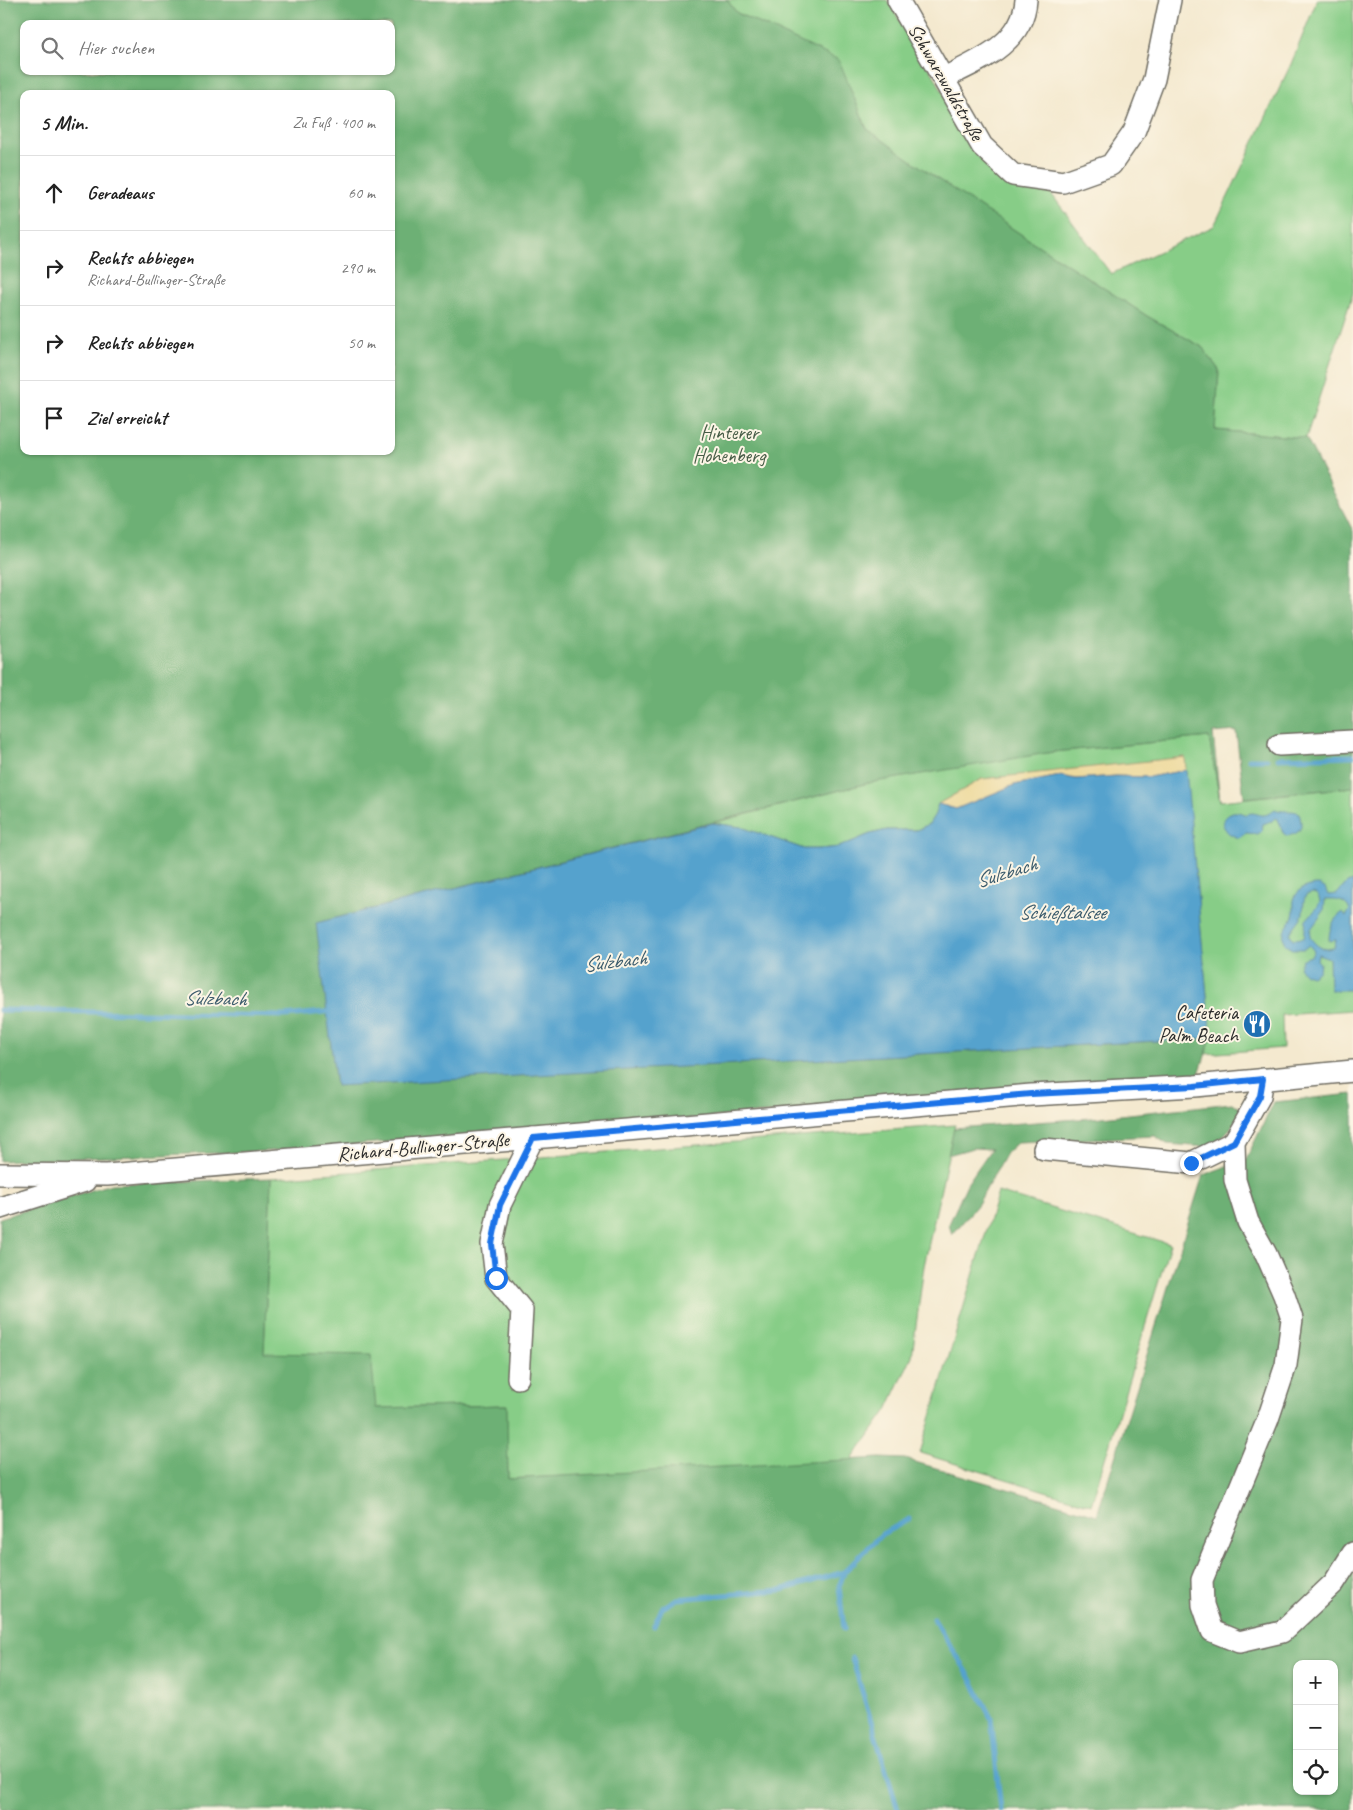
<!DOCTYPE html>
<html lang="de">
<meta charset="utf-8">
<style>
body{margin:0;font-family:Caveat,sans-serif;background:#f2f2f2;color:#222}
.controls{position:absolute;right:15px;bottom:15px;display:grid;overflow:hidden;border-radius:10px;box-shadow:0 1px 4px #0004}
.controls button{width:45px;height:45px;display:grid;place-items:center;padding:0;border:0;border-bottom:1px solid #e0e0e0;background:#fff;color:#222;font:25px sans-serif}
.stop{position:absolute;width:15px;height:15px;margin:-11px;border:4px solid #1a73e8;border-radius:50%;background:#fff}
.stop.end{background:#1a73e8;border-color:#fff;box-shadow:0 1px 5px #0008}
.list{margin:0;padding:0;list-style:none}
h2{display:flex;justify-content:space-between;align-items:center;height:65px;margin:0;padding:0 20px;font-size:21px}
h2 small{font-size:16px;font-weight:400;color:#767676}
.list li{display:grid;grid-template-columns:32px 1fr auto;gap:15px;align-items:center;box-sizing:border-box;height:75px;padding:0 20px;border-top:1px solid #e0e0e0}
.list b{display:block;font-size:19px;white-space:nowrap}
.list p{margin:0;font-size:16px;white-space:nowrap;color:#767676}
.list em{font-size:16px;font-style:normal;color:#767676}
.icon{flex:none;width:28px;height:28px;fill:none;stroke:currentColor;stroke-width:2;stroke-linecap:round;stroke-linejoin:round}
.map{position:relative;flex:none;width:1353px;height:1810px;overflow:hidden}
.search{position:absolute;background:#fff;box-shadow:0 1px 4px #0004;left:20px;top:20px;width:375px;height:55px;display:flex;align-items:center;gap:12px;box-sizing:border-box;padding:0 18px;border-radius:10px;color:#767676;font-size:19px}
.panel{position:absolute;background:#fff;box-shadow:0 1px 4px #0004;left:20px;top:90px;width:375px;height:365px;border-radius:10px}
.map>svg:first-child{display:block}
.green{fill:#87cd87;stroke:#597c59}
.forest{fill:#6db074;stroke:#4c6e50;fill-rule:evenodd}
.sand{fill:#eeda9e;stroke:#8c8264}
.water{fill:#54a2cd;stroke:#40667c;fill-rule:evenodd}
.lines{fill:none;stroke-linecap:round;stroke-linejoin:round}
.stream{stroke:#54a2cd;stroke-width:5}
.minor-casing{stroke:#716e64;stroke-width:24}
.minor{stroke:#fff;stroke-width:21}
.route{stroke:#1a73e8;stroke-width:6}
.labels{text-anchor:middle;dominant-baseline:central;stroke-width:4;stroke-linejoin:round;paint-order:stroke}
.street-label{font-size:20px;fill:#2b2b2b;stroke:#fcf5e5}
.park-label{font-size:20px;fill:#475c47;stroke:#fcf5e5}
.poi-label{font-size:20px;fill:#2b2b2b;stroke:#fcf5e5;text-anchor:end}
.water-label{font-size:21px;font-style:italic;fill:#3b5b6c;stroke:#fcf5e5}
</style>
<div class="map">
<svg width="1353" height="1810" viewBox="0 0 1353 1810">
<rect width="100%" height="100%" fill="#fcf5e5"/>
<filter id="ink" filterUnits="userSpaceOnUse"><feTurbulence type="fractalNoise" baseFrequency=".02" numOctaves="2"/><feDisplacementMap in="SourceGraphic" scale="10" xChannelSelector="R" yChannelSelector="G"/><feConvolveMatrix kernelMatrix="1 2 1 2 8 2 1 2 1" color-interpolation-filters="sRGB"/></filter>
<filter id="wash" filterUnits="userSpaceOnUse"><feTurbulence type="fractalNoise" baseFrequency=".0096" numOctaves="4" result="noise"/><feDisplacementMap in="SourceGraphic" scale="20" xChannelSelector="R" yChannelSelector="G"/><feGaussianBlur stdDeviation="1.12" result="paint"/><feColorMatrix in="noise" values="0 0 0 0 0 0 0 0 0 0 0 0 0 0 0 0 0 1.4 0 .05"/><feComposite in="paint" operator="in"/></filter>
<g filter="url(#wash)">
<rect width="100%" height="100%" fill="#f4e9cf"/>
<g class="green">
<path d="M 727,0 L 887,0 L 935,77 L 974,153 L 1013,186 L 1050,192 L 1111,274 L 1214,226 L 1291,64 L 1317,0 L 1353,0 L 1353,293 L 1306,438 L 1215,430 L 1219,370 L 1202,347 L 1147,316 L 1025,237 L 942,182 L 867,129 L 838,60 L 737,13 Z"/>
<path d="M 1209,737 L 1220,801 L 1353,787 L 1353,1010 L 1282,1015 L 1283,1048 L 1205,1054 L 1211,1038 L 1184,758 L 982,779 L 938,804 L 935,815 L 929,824 L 917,830 L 887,830 L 870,834 L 839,847 L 820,849 L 804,849 L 741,827 L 713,823 L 868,783 L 992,761 L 1053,752 Z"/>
<path d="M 955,1125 L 924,1266 L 912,1356 L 887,1410 L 851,1461 L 508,1479 L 506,1405 L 376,1408 L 264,1353 L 271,1178 Z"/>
<path d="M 998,1192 L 1170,1244 L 1091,1505 L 920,1453 Z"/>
</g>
<g class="forest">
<path d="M 0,0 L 727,0 L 737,13 L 839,60 L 867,129 L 942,182 L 1025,237 L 1147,316 L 1202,347 L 1219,370 L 1215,430 L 1306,438 L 1353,531 L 1353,787 L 1244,798 L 1236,731 L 1213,733 L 1220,801 L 1209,737 L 1053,752 L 868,783 L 317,923 L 336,1085 L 1211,1038 L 1197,1080 L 271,1151 L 0,1161 ZM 24,24 L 391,24 L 391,71 L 24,71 ZM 24,94 L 391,94 L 391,451 L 24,451 Z"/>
<path d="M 1353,1094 L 1353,1810 L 0,1810 L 0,1218 L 111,1184 L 271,1178 L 264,1353 L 371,1355 L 376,1408 L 507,1405 L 508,1479 L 880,1458 L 905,1459 L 1097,1515 L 1203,1175 L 1246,1159 L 1274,1102 ZM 1297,1664 L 1334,1664 L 1334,1791 L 1297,1791 Z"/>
<path d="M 1232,1103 L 1242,1110 L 1230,1129 L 1221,1138 L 1206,1147 L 1167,1144 L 1155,1136 L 1018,1142 L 1006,1153 L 978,1204 L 952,1235 L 949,1224 L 967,1184 L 991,1149 L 973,1148 L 948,1155 L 954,1128 L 1092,1118 Z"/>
</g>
<path class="sand" d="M 1185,757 L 1186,770 L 1149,777 L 1116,776 L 1076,779 L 1060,776 L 1014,785 L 956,809 L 938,804 L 982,779 Z"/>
<g class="water">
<path d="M 1186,770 L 1211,1038 L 336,1086 L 316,923 L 713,823 L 741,827 L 804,849 L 820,849 L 839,847 L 870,834 L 887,830 L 917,830 L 929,824 L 935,814 L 938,804 L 956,809 L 1014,785 L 1060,776 L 1076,779 L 1116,776 L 1149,777 Z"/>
<path d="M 1275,809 C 1283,813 1291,809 1299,813 C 1303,828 1302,833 1287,836 L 1283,833 L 1278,819 L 1275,818 L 1272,821 L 1263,824 L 1262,831 L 1258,834 L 1246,833 L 1239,838 C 1234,836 1229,835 1226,830 C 1223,826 1221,823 1224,819 C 1229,810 1237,811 1244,814 C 1248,815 1249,813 1252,813 C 1257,813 1260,816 1264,815 C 1268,815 1272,811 1275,809 Z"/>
<path d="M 1353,881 L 1353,990 L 1330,990 L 1329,958 L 1318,954 L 1317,960 L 1320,963 L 1319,971 L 1312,976 L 1305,974 L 1299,967 L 1303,959 L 1311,956 L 1314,951 L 1309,945 L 1304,949 L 1292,949 L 1285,945 C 1280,929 1288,929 1293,916 C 1295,911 1293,905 1294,900 C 1297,888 1308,885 1319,885 L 1325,888 L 1328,895 L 1337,894 L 1347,883 ZM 1313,893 L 1318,895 L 1320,901 L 1317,908 L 1306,920 L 1304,938 L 1293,939 L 1290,934 C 1293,927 1298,923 1302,916 C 1305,909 1302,902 1306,895 ZM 1325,900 C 1336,900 1344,899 1350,910 L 1346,916 L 1343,912 C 1333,919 1329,928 1329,941 L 1336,940 L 1334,947 C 1324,952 1316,946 1310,937 L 1311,929 L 1324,911 Z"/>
</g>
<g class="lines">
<g class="stream">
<path d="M 1278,758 L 1353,756"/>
<path d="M 1249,759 L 1267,759"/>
<path d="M 0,1010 L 285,1016 L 334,1011"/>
<path d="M 933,1618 L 969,1675 L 991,1718 L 1001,1810"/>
<path d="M 654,1626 L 662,1608 L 677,1599 L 781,1590 L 844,1572"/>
<path d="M 844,1629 L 839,1587 L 844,1572 L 882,1534 L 910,1519"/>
<path d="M 852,1658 L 898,1810"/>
</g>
</g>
</g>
<g filter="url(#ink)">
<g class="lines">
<defs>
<g id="minor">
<path d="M 898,0 L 982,146 L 1013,175 L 1063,182 L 1111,165 L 1134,132 L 1154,79 L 1170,0"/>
<path d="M 944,78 C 978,61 1023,44 1026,0"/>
<path d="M 1279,745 L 1353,741"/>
<path d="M 1263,1079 L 1260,1096 L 1234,1142 L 1235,1180 L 1248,1222 L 1266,1254 L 1284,1295 L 1292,1319 L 1286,1365 L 1268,1419 L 1202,1580 L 1203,1605 L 1212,1631 L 1239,1642 L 1282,1632 L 1334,1583 L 1353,1553"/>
<path d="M 1044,1149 L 1191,1163 L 1234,1142"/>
<path d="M 0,1174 L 107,1175 L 1031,1095 L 1195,1086 L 1353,1071"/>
<path d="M 0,1208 L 85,1181"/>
<path d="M 518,1378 L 522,1310 L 496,1278 L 492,1244 L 500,1205 L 533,1138"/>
</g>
</defs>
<use href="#minor" class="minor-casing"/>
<use href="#minor" class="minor"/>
</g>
</g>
<g class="lines" filter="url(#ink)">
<path class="route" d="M 496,1278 L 492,1244 L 500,1205 L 533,1138 L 1031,1094 L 1194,1086 L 1263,1079 L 1260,1096 L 1234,1142 L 1191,1163"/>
</g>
<defs>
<symbol id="restaurant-disc" viewBox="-11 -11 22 22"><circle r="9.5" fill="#1f6fb2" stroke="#fcf5e5"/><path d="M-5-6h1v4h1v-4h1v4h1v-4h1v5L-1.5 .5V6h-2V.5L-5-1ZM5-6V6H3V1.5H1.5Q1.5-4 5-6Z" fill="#fff"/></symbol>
</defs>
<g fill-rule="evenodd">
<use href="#restaurant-disc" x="1241" y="1008" width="32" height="32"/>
</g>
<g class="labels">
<g class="street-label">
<text transform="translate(946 82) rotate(60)">Schwarzwaldstraße</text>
<text transform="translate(423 1147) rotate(-5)">Richard-Bullinger-Straße</text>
</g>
<g class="park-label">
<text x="729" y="432">Hinterer<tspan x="729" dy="23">Hohenberg</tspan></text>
</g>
<g class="poi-label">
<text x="1238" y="1012">Cafeteria<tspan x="1238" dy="23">Palm Beach</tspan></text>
</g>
<g class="water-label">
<text transform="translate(1006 872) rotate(-17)">Sulzbach</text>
<text x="1062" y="912">Schießtalsee</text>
<text transform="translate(615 961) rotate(-7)">Sulzbach</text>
<text transform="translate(215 998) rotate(1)">Sulzbach</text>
</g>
</g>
</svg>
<div class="controls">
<button>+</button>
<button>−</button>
<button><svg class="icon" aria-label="locate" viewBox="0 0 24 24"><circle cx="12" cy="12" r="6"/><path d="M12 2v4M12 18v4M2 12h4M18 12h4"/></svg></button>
</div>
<div class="stop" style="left:496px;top:1278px"></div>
<div class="stop end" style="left:1191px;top:1163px"></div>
<div class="search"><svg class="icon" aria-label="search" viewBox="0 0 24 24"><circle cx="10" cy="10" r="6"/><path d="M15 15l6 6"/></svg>Hier suchen</div>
<section class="panel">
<h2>5 Min.<small>Zu Fuß · 400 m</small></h2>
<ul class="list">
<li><svg class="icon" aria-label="ahead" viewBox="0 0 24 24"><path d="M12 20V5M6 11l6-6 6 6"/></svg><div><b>Geradeaus</b></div><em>60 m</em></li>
<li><svg class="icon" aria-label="right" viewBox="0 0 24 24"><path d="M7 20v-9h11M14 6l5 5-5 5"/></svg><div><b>Rechts abbiegen</b><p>Richard-Bullinger-Straße</p></div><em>290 m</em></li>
<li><svg class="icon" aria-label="right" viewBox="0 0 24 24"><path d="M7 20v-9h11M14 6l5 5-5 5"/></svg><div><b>Rechts abbiegen</b></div><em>50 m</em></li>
<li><svg class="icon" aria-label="arrive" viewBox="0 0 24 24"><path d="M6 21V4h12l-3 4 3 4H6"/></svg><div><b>Ziel erreicht</b></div></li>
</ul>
</section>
</div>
